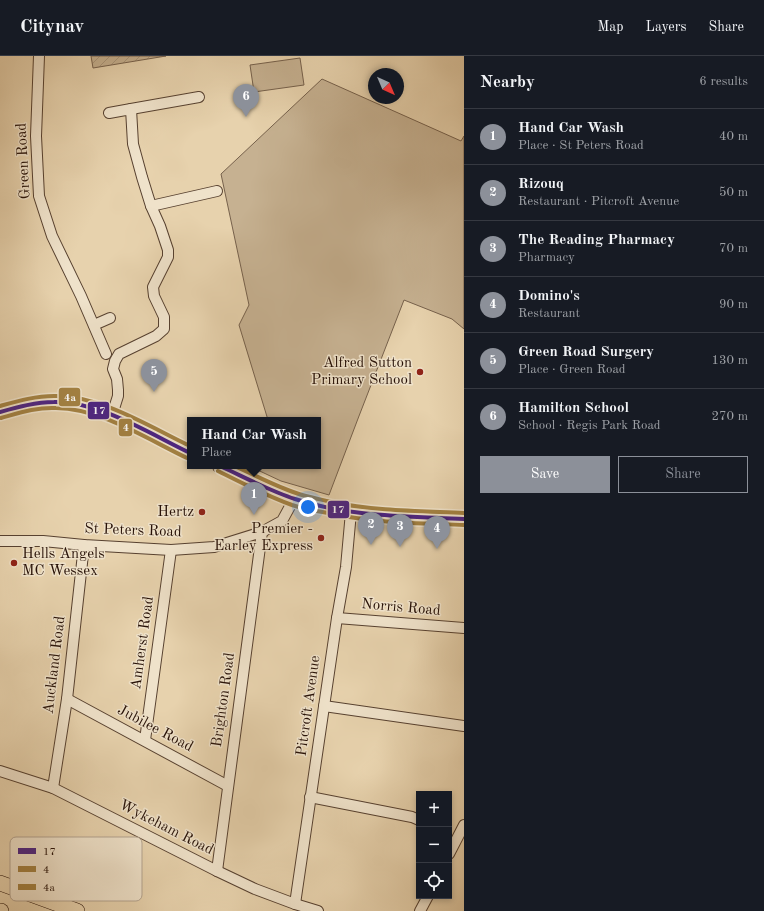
<!DOCTYPE html>
<meta charset="utf-8">
<style>
body{margin:0;font-family:"Old Standard TT",serif;background:#242831;color:#f1f3f6}
.controls{position:absolute;right:12px;bottom:12px;display:grid;overflow:hidden;border-radius:0px;box-shadow:0 2px 6px #0003}
.controls button{width:36px;height:36px;display:grid;place-items:center;padding:0;border:0;border-bottom:1px solid #363941;background:#171b24;color:#f1f3f6;font:20px sans-serif}
.compass{position:absolute;left:368px;top:12px;width:36px;height:36px;border-radius:50%;background:#171b24;box-shadow:0 2px 6px #0003;rotate:136deg}
.you{position:absolute;left:308px;top:451px;width:14px;height:14px;margin:-10px;border:3px solid #fff;border-radius:50%;background:#1a73e8;box-shadow:0 0 0 6px #1a73e833}
.badge{display:grid;place-items:center;width:26px;height:26px;border-radius:50%;background:#8c9099;color:#fff;font-size:13px;font-weight:700}
.pin{position:absolute;translate:-50% -33px;filter:drop-shadow(0 1px 2px #0008)}
.pin::after{content:'';position:absolute;top:21px;width:14px;height:12px;background:inherit;clip-path:polygon(0 0,100% 0,50% 100%)}
.popup{position:absolute;left:187px;top:361px;width:134px;height:52px;box-sizing:border-box;display:grid;place-content:center;border-radius:0px;background:#171b24;filter:drop-shadow(0 1px 3px #0005);font-size:13px;white-space:nowrap;color:#9ea1a6}
.popup b{font-size:15px;color:#f1f3f6}
.popup::after{content:'';position:absolute;left:50%;top:100%;margin-left:-8px;border:8px solid transparent;border-top-color:#171b24}
.list{margin:0;padding:0;list-style:none}
h2{display:flex;justify-content:space-between;align-items:center;height:52px;margin:0;padding:0 16px;font-size:17px}
h2 small{font-size:13px;font-weight:400;color:#9ea1a6}
.list li{display:grid;grid-template-columns:26px 1fr auto;gap:12px;align-items:center;box-sizing:border-box;height:56px;padding:0 16px;border-top:1px solid #363941}
.list b{display:block;font-size:15px;white-space:nowrap}
.list p{margin:0;font-size:13px;white-space:nowrap;color:#9ea1a6}
.list em{font-size:13px;font-style:normal;color:#9ea1a6}
.actions{display:flex;gap:8px;padding:12px 16px}
.actions a{flex:1;padding:9px 0;border:1px solid #8c9099;border-radius:0px;text-align:center;font-size:14px;color:#8c9099}
.actions .main{background:#8c9099;color:#fff}
.icon{flex:none;width:22px;height:22px;fill:none;stroke:currentColor;stroke-width:2;stroke-linecap:round;stroke-linejoin:round}
.map{position:relative;flex:none;width:464px;height:855px;overflow:hidden}
header{display:flex;align-items:center;gap:24px;box-sizing:border-box;height:56px;padding:0 20px;background:#171b24;border-bottom:1px solid #363941}
header strong{font-size:19px}
nav{display:flex;gap:22px;margin-inline-start:auto;font-size:14px}
main{display:flex}
aside{flex:1;background:#171b24}
.map>svg:first-child{display:block}
.grass{fill:#c6b191;stroke:#76614c}
.garden{fill:url(#garden-furrows);stroke:#76614c}
.lines{fill:none;stroke-linecap:round;stroke-linejoin:round}
.minor-casing{stroke:#574130;stroke-width:12}
.primary-casing{stroke:#271107;stroke-width:16}
.minor{stroke:#efe2ca;stroke-width:10}
.primary{stroke:#e7d2ad;stroke-width:15}
.bus-1-casing{stroke:#efe2ca;stroke-width:7}
.bus-2-casing{stroke:#efe2ca;stroke-width:7}
.bus-3-casing{stroke:#efe2ca;stroke-width:7}
.bus-1{stroke:#4c2483;stroke-width:4}
.bus-2{stroke:#a38142;stroke-width:4}
.bus-3{stroke:#a38142;stroke-width:4}
.poi-dot{fill:#8f2418;stroke:#efe2ca;stroke-width:1.5}
.labels{text-anchor:middle;dominant-baseline:central;stroke-width:3;stroke-linejoin:round;paint-order:stroke}
.street-label{font-size:15px;fill:#271107;stroke:#efe2ca}
.poi-label{font-size:15px;fill:#271107;stroke:#efe2ca;text-anchor:end}
.key{fill:#efe2ca;stroke:#b3a390;stroke-width:1}
.key-label{font-size:11px;fill:#271107}
.line-badge{stroke:#efe2ca;stroke-width:1.5}
.badge-label{font-size:11px;text-anchor:middle;font-weight:bold;fill:#fff}
</style>
<header>
<strong>Citynav</strong>
<nav><a>Map</a><a>Layers</a><a>Share</a></nav>
</header>
<main>
<div class="map">
<svg width="464" height="855" viewBox="0 0 464 855">
<defs>
<pattern id="garden-furrows" width="10" height="10" patternUnits="userSpaceOnUse"><rect width="10" height="10" fill="#c6b191"/><path d="M-1 1l2-2M0 10L10 0M9 11l2-2" fill="none" stroke="#aa977c"/></pattern>
</defs>
<rect width="100%" height="100%" fill="#e7d2ad"/>
<filter id="stains"><feTurbulence type="fractalNoise" baseFrequency=".005" numOctaves="4"/><feColorMatrix values="0 0 0 0 .2 0 0 0 0 .09 0 0 0 0 .02 0 0 0 .5 -.17"/></filter>
<radialGradient id="worn" r=".72"><stop offset=".6" stop-color="#630" stop-opacity="0"/><stop offset="1" stop-color="#630" stop-opacity=".3"/></radialGradient>
<g class="grass">
<path d="M 300,2 L 304,29 L 254,36 L 250,9 Z"/>
<path d="M 322,23 L 461,85 L 464,80 L 464,273 L 452,263 L 404,244 L 359,360 L 329,439 L 281,425 L 249,410 L 318,410 L 318,364 L 268,364 L 239,269 L 249,249 L 221,118 Z"/>
</g>
<path class="garden" d="M 91,0 L 166,0 L 93,12 Z"/>
<g class="lines">
<defs>
<g id="minor">
<path d="M 39,0 L 36,80 L 39,140 L 52,180 L 81,240 L 106,298"/>
<path d="M 131,53 L 199,41"/>
<path d="M 109,57 L 131,53 L 133,88 L 142,121 L 151,150 L 160,170 L 168,194 L 168,201 L 153,231 L 154,240 L 164,261 L 164,273 L 156,280 L 119,298 L 115,305 L 113,313 L 117,323 L 118,334 L 118,340 L 112,359"/>
<path d="M 151,150 L 217,135"/>
<path d="M 94,269 L 110,262"/>
<path d="M 0,485 L 43,485 L 84,489 L 171,494 L 214,491 L 262,476 L 282,465 L 294,443"/>
<path d="M 337,562 L 464,572"/>
<path d="M 67,643 L 228,730"/>
<path d="M 324,650 L 464,670"/>
<path d="M 145,684 L 171,494"/>
<path d="M 0,715 L 53,732 L 217,815 L 255,833 L 295,848 L 318,855"/>
<path d="M 53,732 L 67,643 L 84,489"/>
<path d="M 310,741 L 412,761 L 419,764"/>
<path d="M 449,798 L 464,769"/>
<path d="M 217,815 L 262,476"/>
<path d="M 295,848 L 337,562 L 346,511 L 351,456"/>
<path d="M 420,855 L 428,840"/>
</g>
<g id="primary">
<path d="M 0,356 C 20,351 42,344 63,346 C 106,350 151,379 190,397"/>
<path d="M 220,410 L 277,436 L 294,443 L 311,448 L 351,456 L 376,459 L 464,463"/>
<path d="M 0,827 L 77,855"/>
<path d="M 0,855 L 1,855"/>
</g>
</defs>
<use href="#minor" class="minor-casing"/>
<use href="#primary" class="primary-casing"/>
<use href="#minor" class="minor"/>
<use href="#primary" class="primary"/>
<defs>
<g id="bus-1">
<path d="M 0,356 C 18,351 36,346 54,346 C 99,345 150,378 190,397"/>
<path d="M 220,410 C 244,421 270,435 295,443 C 349,461 408,460 464,463"/>
</g>
<g id="bus-2">
<path d="M 1,362 C 19,357 37,351 56,352 C 100,352 149,384 187,402"/>
<path d="M 218,415 C 242,427 267,440 292,449 C 304,453 316,455 328,457 C 373,467 418,467 464,469"/>
</g>
<g id="bus-3">
<path d="M 0,350 C 18,345 35,340 54,340 C 100,339 150,371 190,390"/>
<path d="M 234,410 C 255,419 275,430 296,437 C 307,441 319,443 331,446 C 375,455 419,455 464,457"/>
</g>
</defs>
<use href="#bus-1" class="bus-1-casing"/>
<use href="#bus-2" class="bus-2-casing"/>
<use href="#bus-3" class="bus-3-casing"/>
<use href="#bus-1" class="bus-1"/>
<use href="#bus-2" class="bus-2"/>
<use href="#bus-3" class="bus-3"/>
</g>
<g class="poi-dot">
<circle cx="420" cy="316" r="4"/>
<circle cx="202" cy="456" r="4"/>
<circle cx="321" cy="482" r="4"/>
<circle cx="14" cy="507" r="4"/>
</g>
<g class="labels">
<g class="street-label">
<text transform="translate(24 105) rotate(-93)">Green Road</text>
<text transform="translate(133 475) rotate(2)">St Peters Road</text>
<text transform="translate(401 552) rotate(5)">Norris Road</text>
<text transform="translate(143 587) rotate(-82)">Amherst Road</text>
<text transform="translate(55 609) rotate(-83)">Auckland Road</text>
<text transform="translate(224 644) rotate(-82)">Brighton Road</text>
<text transform="translate(309 650) rotate(-82)">Pitcroft Avenue</text>
<text transform="translate(155 673) rotate(28)">Jubilee Road</text>
<text transform="translate(166 772) rotate(27)">Wykeham Road</text>
</g>
<g class="poi-label">
<text x="412" y="307">Alfred Sutton<tspan x="412" dy="17">Primary School</tspan></text>
<text x="194" y="456">Hertz</text>
<text x="313" y="473">Premier -<tspan x="313" dy="17">Earley Express</tspan></text>
<text x="22" y="498" text-anchor="start">Hells Angels<tspan x="22" dy="17">MC Wessex</tspan></text>
</g>
</g>
<rect x="10" y="781" width="132" height="64" rx="6" class="key"/>
<rect x="18" y="792" width="18" height="6" fill="#4c2483"/>
<rect x="18" y="810" width="18" height="6" fill="#a38142"/>
<rect x="18" y="828" width="18" height="6" fill="#a38142"/>
<g class="key-label">
<text x="43" y="799">17</text>
<text x="43" y="817">4</text>
<text x="43" y="835">4a</text>
</g>
<g class="line-badge">
<rect x="58" y="331" width="23" height="20" rx="4" fill="#a38142"/>
<rect x="87" y="345" width="23" height="19" rx="4" fill="#4c2483"/>
<rect x="118" y="362" width="15" height="19" rx="4" fill="#a38142"/>
<rect x="327" y="444" width="23" height="19" rx="4" fill="#4c2483"/>
</g>
<g class="badge-label">
<text x="70" y="345">4a</text>
<text x="99" y="358">17</text>
<text x="126" y="375">4</text>
<text x="338" y="457">17</text>
</g>
<rect width="100%" height="100%" filter="url(#stains)"/>
<rect width="100%" height="100%" fill="url(#worn)"/>
</svg>
<div class="controls">
<button>+</button>
<button>−</button>
<button><svg class="icon" aria-label="locate" viewBox="0 0 24 24"><circle cx="12" cy="12" r="6"/><path d="M12 2v4M12 18v4M2 12h4M18 12h4"/></svg></button>
</div>
<svg class="compass" viewBox="-18 -18 36 36"><path d="M0-13l5 13h-10z" fill="#e53935"/><path d="M0 13l5-13h-10z" fill="#9ea1a6"/></svg>
<div class="you"></div>
<div class="pin badge" style="left:254px;top:459px">1</div>
<div class="popup"><b>Hand Car Wash</b>Place</div>
<div class="pin badge" style="left:371px;top:489px">2</div>
<div class="pin badge" style="left:400px;top:491px">3</div>
<div class="pin badge" style="left:437px;top:493px">4</div>
<div class="pin badge" style="left:154px;top:336px">5</div>
<div class="pin badge" style="left:246px;top:61px">6</div>
</div>
<aside>
<h2>Nearby<small>6 results</small></h2>
<ul class="list">
<li><span class="badge">1</span><div><b>Hand Car Wash</b><p>Place · St Peters Road</p></div><em>40 m</em></li>
<li><span class="badge">2</span><div><b>Rizouq</b><p>Restaurant · Pitcroft Avenue</p></div><em>50 m</em></li>
<li><span class="badge">3</span><div><b>The Reading Pharmacy</b><p>Pharmacy</p></div><em>70 m</em></li>
<li><span class="badge">4</span><div><b>Domino's</b><p>Restaurant</p></div><em>90 m</em></li>
<li><span class="badge">5</span><div><b>Green Road Surgery</b><p>Place · Green Road</p></div><em>130 m</em></li>
<li><span class="badge">6</span><div><b>Hamilton School</b><p>School · Regis Park Road</p></div><em>270 m</em></li>
</ul>
<div class="actions"><a class="main">Save</a><a>Share</a></div>
</aside>
</main>
